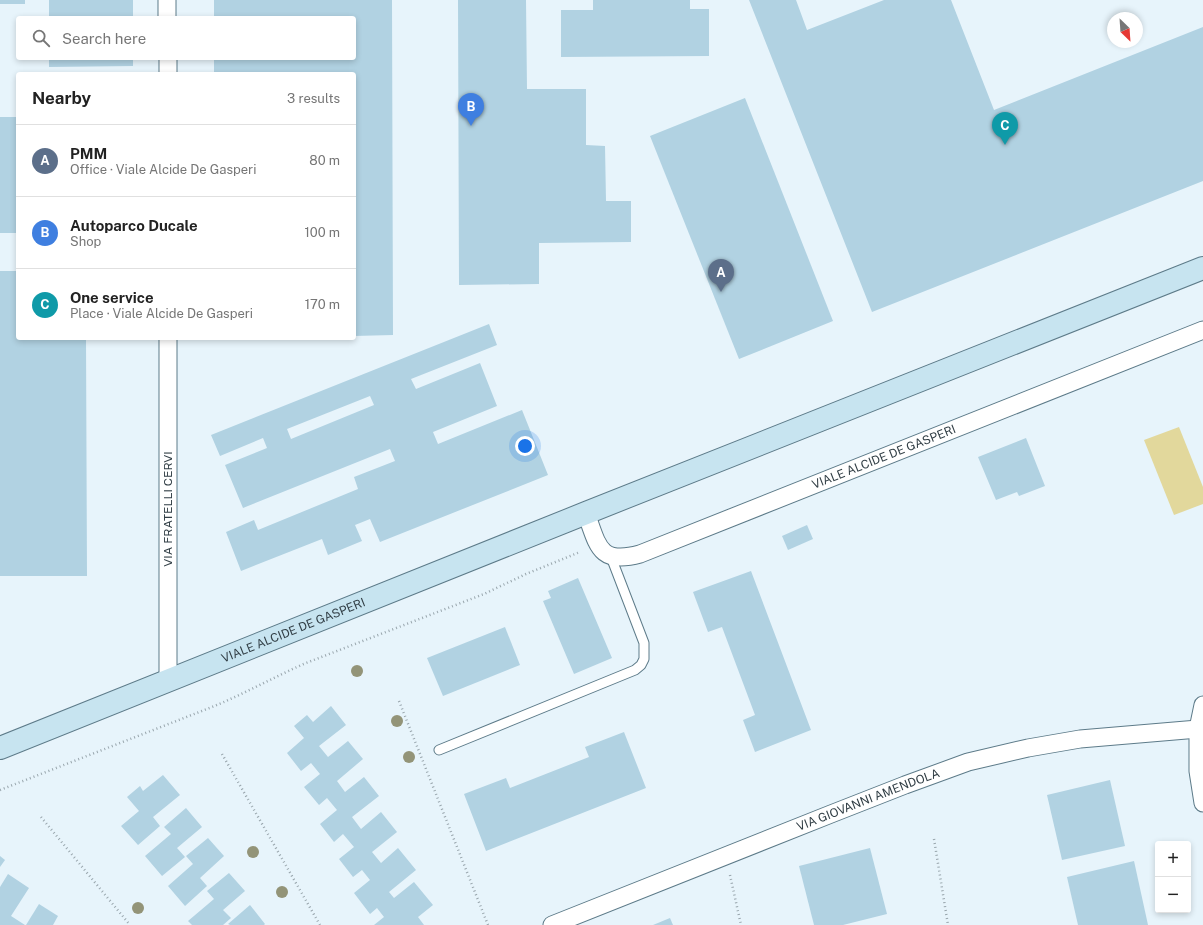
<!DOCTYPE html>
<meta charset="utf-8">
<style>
body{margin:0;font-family:"Public Sans",sans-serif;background:#f6f6f6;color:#222}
.controls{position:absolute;right:12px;bottom:12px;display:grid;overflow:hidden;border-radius:4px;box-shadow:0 2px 6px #0003}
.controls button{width:36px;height:36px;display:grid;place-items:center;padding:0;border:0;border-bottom:1px solid #e0e0e0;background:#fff;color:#222;font:20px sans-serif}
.compass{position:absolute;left:1107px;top:12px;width:36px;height:36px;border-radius:50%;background:#fff;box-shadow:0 2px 6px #0003;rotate:155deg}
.you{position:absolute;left:525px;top:446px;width:14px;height:14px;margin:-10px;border:3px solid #fff;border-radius:50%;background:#1a73e8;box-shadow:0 0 0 6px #1a73e833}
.badge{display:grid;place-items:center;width:26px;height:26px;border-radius:50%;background:#7c6e0b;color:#fff;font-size:13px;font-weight:700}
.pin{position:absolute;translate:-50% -33px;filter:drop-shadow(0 1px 2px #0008)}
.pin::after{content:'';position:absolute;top:21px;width:14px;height:12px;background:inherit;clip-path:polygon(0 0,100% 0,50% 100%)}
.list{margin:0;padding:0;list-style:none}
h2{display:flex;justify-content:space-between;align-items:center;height:52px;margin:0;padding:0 16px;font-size:17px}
h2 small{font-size:13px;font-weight:400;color:#767676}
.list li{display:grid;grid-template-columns:26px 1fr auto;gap:12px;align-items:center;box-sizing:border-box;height:72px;padding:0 16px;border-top:1px solid #e0e0e0}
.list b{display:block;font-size:15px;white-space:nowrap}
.list p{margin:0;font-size:13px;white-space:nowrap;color:#767676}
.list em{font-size:13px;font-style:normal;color:#767676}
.icon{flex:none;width:22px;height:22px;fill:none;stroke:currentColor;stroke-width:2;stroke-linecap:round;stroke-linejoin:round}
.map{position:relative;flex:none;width:1203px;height:925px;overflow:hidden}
.search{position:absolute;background:#fff;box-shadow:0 2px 6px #0003;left:16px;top:16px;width:340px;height:44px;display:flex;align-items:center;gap:10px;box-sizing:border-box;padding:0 14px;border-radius:4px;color:#767676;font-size:15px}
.panel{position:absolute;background:#fff;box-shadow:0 2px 6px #0003;left:16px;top:72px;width:340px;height:268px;border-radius:4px}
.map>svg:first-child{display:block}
.green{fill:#e2d89c}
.building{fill:#b1d2e2;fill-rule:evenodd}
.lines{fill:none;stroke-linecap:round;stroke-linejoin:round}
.lane-casing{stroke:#5d7b89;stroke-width:11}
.street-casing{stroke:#5d7b89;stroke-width:19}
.secondary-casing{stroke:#5d7b89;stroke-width:24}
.path{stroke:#99a6ad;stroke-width:2.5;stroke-dasharray:1 3;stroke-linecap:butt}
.lane{stroke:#fff;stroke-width:9}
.street{stroke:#fff;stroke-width:17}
.secondary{stroke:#c7e4f0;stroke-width:22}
.tree{fill:#939478}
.labels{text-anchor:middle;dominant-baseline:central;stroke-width:3.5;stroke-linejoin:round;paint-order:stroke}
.street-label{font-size:12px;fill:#313e45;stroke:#fff}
</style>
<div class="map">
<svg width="1203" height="925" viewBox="0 0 1203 925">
<rect width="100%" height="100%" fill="#e7f4fb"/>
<path class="green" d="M 1179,427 L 1203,487 L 1203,504 L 1174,515 L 1144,440 Z"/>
<g class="building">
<rect x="0" y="0" width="25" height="4"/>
<rect x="49" y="0" width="84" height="18"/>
<path d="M 214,0 L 392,0 L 393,335 L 354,336 L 354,74 L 214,74 L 214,58 L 354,58 L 354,18 L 214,18 Z"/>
<path d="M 458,0 L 526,0 L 527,89 L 586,89 L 586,145 L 605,146 L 606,201 L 631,201 L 631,242 L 539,243 L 539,284 L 459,285 Z"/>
<path d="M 593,0 L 690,0 L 690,9 L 709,9 L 709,56 L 561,57 L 561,10 L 593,10 Z"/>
<path d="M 749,0 L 796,0 L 807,30 L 884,0 L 951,0 L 994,110 L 1203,27 L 1203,181 L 872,312 Z"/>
<path d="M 49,58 L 133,58 L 133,66 L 49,67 Z"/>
<path d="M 745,98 L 833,321 L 739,359 L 650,136 Z"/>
<rect x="0" y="117" width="18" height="116"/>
<path d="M 0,271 L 18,271 L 18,338 L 86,338 L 87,576 L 0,576 Z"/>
<path d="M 489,324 L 497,345 L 411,379 L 416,389 L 480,363 L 497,406 L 433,432 L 438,444 L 522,410 L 548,475 L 380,542 L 370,519 L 355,525 L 362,541 L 328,555 L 322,539 L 241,571 L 226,532 L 254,520 L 258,530 L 358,489 L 354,477 L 395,461 L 390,449 L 243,508 L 225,465 L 267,448 L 263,438 L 220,456 L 211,435 ZM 370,396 L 374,405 L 291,439 L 287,429 Z"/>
<path d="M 1026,438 L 1045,486 L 1019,496 L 1017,492 L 996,500 L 978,457 Z"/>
<path d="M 807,525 L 813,539 L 788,550 L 782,536 Z"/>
<path d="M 751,571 L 811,730 L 755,752 L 743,720 L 755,715 L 722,627 L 708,632 L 693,592 Z"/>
<path d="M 578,578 L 612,658 L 574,674 L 543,601 L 551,598 L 548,591 Z"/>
<path d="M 505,627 L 520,665 L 443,696 L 427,658 Z"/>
<path d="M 331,706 L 346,725 L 319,746 L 328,757 L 348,741 L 363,759 L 337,781 L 345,792 L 364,777 L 379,796 L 352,817 L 361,829 L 381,812 L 397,832 L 372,852 L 381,863 L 398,848 L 416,870 L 389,892 L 394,898 L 414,882 L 433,905 L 418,917 L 424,925 L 374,925 L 384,917 L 377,908 L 370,914 L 354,893 L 370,880 L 362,870 L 353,877 L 339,859 L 354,847 L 343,834 L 334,842 L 320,824 L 337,810 L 327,798 L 319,805 L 304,787 L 320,774 L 311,763 L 301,771 L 287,753 L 304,738 L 294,726 L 307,715 L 313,722 Z"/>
<path d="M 624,732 L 646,788 L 486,851 L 464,794 L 506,778 L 510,788 L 589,757 L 585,747 Z"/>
<path d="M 163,775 L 180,795 L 153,817 L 160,826 L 138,845 L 121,826 L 139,811 L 127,797 L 140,786 L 143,791 Z"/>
<path d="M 1110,780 L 1125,846 L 1062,860 L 1047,795 Z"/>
<path d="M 186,808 L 202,827 L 177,848 L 185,857 L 162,876 L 145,856 L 171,834 L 164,827 Z"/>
<path d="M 208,838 L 224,856 L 200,878 L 207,886 L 185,906 L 168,886 L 193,864 L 186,856 Z"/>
<path d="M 870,848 L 887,914 L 843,925 L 814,925 L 799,866 Z"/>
<path d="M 0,856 L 5,860 L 0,867 Z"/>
<path d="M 1134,861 L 1148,925 L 1078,925 L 1067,877 Z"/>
<path d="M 229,873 L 245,891 L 223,910 L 231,918 L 223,925 L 192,925 L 188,921 L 214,899 L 207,891 Z"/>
<path d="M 8,874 L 29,888 L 11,916 L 25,925 L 0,925 L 0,887 Z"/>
<path d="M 39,904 L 58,916 L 53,925 L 26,925 Z"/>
<path d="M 250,905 L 265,924 L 264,925 L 230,925 L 228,924 Z"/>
<path d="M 670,918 L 673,925 L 653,925 Z"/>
</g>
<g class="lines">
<defs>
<path id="lane" d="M 439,750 L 635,670 L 641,665 L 644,659 L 644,643 L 611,557"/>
<g id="street">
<path d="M 167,0 L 167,18"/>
<path d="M 168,58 L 168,74"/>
<path d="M 168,338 L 168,681"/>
<path id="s1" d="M 586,513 C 598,546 599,565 640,554 L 1203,330"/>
<path d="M 1203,705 L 1198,729 L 1198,771 L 1203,803"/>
<path id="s2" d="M 552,925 L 831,814 L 905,785 L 968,762 L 1028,748 L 1080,739 L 1198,729"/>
</g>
<g id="secondary">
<path id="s3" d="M 0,748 L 586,513 L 1203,268"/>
</g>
</defs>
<use href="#lane" class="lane-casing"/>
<use href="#street" class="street-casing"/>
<use href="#secondary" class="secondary-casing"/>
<g class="path">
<path d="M 399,701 L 488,925"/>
<path d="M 222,754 L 320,925"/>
<path d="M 0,790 L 212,707 C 244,694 274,677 306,663 L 484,594 L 526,574 L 580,552"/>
<path d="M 41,817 L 130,925"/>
<path d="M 934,839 L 948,925"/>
<path d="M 730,875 L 741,925"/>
</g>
<use href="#lane" class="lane"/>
<use href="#street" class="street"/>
<use href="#secondary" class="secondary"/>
</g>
<g class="tree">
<circle cx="357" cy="671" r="6"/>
<circle cx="397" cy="721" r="6"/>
<circle cx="409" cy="757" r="6"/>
<circle cx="253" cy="852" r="6"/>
<circle cx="282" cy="892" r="6"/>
<circle cx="138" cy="908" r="6"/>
</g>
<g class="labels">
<g class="street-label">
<text stroke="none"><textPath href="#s1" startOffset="343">VIALE ALCIDE DE GASPERI</textPath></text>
<text transform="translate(168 509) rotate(-90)">VIA FRATELLI CERVI</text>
<text stroke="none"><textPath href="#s3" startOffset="316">VIALE ALCIDE DE GASPERI</textPath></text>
<text stroke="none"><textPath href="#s2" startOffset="340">VIA GIOVANNI AMENDOLA</textPath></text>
</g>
</g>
</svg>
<div class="controls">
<button>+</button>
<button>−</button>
</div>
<svg class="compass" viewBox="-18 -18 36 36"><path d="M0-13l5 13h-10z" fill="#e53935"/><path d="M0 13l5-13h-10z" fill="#767676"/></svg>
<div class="you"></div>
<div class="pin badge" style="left:721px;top:292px;background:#5c6f8a">A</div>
<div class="pin badge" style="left:471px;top:126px;background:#3f7fe0">B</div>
<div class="pin badge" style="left:1005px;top:145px;background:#0f9aa8">C</div>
<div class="search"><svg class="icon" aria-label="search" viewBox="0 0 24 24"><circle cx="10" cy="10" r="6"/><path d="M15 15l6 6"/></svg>Search here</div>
<section class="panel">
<h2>Nearby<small>3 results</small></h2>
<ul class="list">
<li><span class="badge" style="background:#5c6f8a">A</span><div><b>PMM</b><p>Office · Viale Alcide De Gasperi</p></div><em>80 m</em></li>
<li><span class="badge" style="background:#3f7fe0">B</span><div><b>Autoparco Ducale</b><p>Shop</p></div><em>100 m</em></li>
<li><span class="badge" style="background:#0f9aa8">C</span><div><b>One service</b><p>Place · Viale Alcide De Gasperi</p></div><em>170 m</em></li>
</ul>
</section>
</div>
